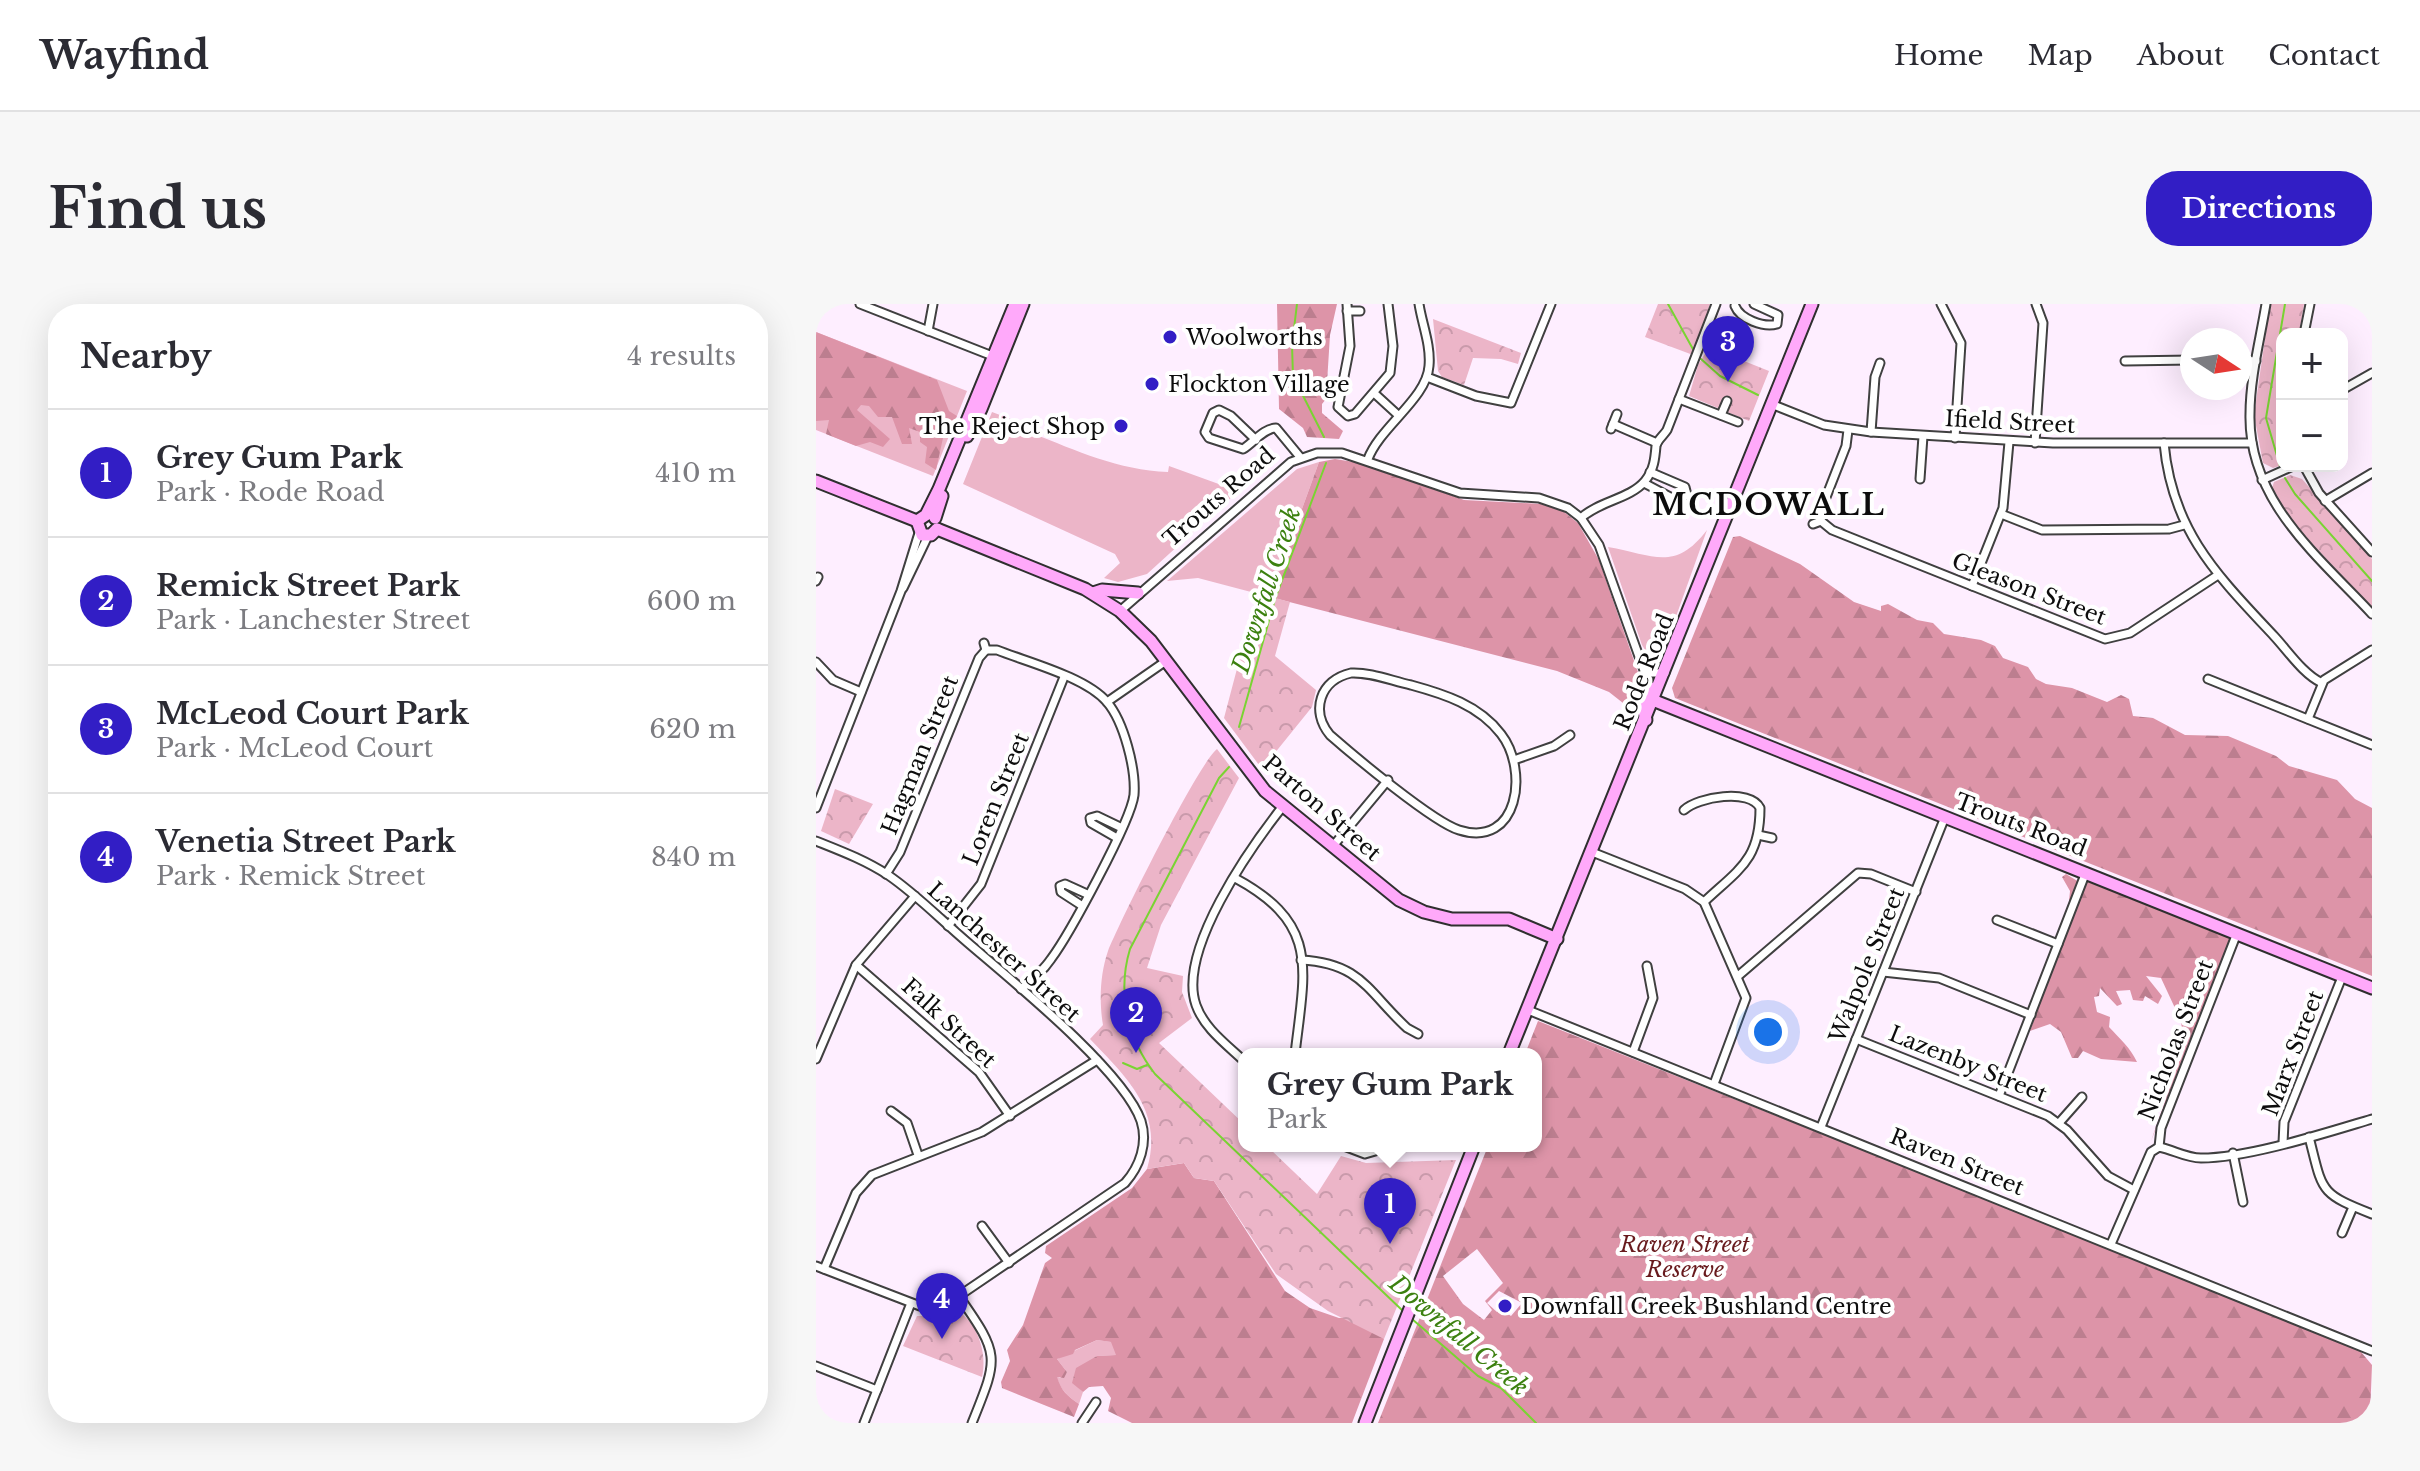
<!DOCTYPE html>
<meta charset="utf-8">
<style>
body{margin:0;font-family:"Libre Baskerville",serif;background:#f7f7f7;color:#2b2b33}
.controls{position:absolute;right:24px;top:24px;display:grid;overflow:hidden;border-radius:16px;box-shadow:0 8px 32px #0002}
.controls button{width:72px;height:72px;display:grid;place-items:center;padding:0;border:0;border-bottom:2px solid #e1e1e2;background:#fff;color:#2b2b33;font:40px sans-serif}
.compass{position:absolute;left:1364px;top:24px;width:72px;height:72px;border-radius:50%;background:#fff;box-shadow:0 8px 32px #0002;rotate:102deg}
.you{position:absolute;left:952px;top:728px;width:28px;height:28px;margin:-20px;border:6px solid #fff;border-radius:50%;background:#1a73e8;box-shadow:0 0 0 12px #1a73e833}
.badge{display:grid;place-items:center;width:52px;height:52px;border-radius:50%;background:#321ec5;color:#fff;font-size:26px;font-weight:700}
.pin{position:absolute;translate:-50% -66px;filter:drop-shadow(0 2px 4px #0008)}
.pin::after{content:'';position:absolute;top:42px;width:28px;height:24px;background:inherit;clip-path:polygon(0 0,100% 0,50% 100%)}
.popup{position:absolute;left:422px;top:744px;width:304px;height:104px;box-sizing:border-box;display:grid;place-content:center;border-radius:16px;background:#fff;filter:drop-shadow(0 2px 6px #0005);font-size:26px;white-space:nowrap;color:#7c7c81}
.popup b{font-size:30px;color:#2b2b33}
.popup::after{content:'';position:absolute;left:50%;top:100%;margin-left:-16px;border:16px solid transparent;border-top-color:#fff}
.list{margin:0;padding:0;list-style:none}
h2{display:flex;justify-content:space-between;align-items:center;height:104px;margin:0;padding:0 32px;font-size:34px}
h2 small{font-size:26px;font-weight:400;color:#7c7c81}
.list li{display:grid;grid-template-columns:52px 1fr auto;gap:24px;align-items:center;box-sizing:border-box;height:128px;padding:0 32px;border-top:2px solid #e1e1e2}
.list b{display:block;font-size:30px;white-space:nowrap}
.list p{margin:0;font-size:26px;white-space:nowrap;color:#7c7c81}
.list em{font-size:26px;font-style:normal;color:#7c7c81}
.map{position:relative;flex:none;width:1556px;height:1119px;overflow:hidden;border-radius:32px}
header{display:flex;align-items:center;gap:48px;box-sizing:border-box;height:112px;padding:0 40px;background:#fff;border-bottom:2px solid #e1e1e2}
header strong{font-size:38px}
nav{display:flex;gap:44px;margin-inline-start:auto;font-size:28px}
.intro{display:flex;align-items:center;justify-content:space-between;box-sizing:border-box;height:192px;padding:0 48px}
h1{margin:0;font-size:56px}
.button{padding:20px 36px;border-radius:32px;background:#321ec5;color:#fff;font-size:28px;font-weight:700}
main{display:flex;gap:48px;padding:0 48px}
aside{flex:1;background:#fff;border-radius:32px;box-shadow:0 8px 32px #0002}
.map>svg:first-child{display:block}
.grass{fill:#ecb5c8}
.forest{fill:url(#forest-firs);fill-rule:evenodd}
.park{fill:url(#park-crowns)}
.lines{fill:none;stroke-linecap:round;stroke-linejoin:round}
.stream{stroke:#79d432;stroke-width:2}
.street-casing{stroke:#404040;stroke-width:11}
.secondary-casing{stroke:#2f2f2f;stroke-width:15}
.street{stroke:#fff;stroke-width:7}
.secondary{stroke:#ffa9fa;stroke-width:11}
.poi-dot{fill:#321ec5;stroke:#fff;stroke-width:3}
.labels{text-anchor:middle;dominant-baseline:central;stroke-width:8;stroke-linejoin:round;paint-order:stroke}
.poi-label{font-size:22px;fill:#0d0d0d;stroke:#fff;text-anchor:start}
.street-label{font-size:22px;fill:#0d0d0d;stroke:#fff}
.park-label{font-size:22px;font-style:italic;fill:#681a1d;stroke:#fff}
.water-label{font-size:24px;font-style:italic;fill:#3c8110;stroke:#fff}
.district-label{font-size:30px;font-weight:bold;letter-spacing:2px;fill:#0d0d0d;stroke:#fff}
</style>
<header>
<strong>Wayfind</strong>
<nav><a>Home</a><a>Map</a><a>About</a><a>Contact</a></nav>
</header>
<div class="intro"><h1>Find us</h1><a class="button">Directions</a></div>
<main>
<aside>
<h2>Nearby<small>4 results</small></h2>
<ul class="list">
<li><span class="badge">1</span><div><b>Grey Gum Park</b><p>Park · Rode Road</p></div><em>410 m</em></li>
<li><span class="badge">2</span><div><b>Remick Street Park</b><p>Park · Lanchester Street</p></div><em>600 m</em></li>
<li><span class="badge">3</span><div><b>McLeod Court Park</b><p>Park · McLeod Court</p></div><em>620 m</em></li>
<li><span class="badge">4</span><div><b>Venetia Street Park</b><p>Park · Remick Street</p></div><em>840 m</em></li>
</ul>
</aside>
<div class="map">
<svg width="1556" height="1119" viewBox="0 0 1556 1119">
<defs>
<pattern id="forest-firs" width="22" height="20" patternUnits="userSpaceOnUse" patternTransform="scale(2)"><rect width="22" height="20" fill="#dd94a8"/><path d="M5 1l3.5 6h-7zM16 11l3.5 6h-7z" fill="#bc7e8f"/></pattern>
<pattern id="park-crowns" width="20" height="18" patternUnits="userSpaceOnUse" patternTransform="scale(2)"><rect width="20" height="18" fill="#ecb5c8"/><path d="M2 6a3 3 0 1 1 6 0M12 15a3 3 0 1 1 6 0" fill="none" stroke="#c99aab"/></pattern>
</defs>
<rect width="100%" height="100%" fill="#feeeff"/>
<g class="grass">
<path d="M 0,28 L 151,87 L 117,172 L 0,126 Z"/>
<path d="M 176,108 L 213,122 L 216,129 C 261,147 302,166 352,168 L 353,162 L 411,183 L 419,190 L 331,270 L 302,278 L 288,274 L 304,259 L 299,250 L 147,180 Z"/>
<path d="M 503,158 L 454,293 L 382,274 L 351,277 L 481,165 Z"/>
<path d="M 891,226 L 844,357 L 836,357 L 826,341 L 792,243 C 838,251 859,268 891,226 Z"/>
<path d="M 281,1036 L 296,1038 L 301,1051 L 281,1052 L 262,1083 L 267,1088 L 263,1100 C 251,1092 245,1086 240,1072 L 244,1074 L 251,1068 L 241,1055 Z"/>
</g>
<g class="forest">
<path d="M 461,0 L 521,0 L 514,31 L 510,95 L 506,100 L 506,109 L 527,127 L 523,135 L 491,133 L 487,124 L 463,105 Z"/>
<path d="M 0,28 L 121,76 L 133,107 L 141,112 L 127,134 L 120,166 L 109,159 L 111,143 L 104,138 L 104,128 L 93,124 L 96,140 L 86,140 L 76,113 L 62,113 L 53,102 L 45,101 L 41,106 L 74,135 L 67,143 L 54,138 L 40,142 L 10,130 L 13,116 L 0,117 Z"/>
<path d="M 519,155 L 550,160 L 648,196 L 725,200 L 747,207 L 762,219 L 783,256 L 824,374 L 812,412 L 807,399 L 793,388 L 741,367 L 454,293 L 503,158 Z"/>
<path d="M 924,232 L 984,260 L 1038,298 L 1065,307 L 1065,302 L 1072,300 L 1101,316 L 1117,319 L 1128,330 L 1165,336 L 1179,342 L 1187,354 L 1212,363 L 1220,375 L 1230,380 L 1256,384 L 1291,398 L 1305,391 L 1313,395 L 1317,412 L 1337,414 L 1369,431 L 1412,432 L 1460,452 L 1473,462 L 1521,476 L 1539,495 L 1556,504 L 1556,672 L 859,394 L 856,384 L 917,233 Z"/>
<path d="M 1250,570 L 1263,578 L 1281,576 L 1402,626 L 1415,636 L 1335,837 L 1368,743 L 1365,717 L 1345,674 L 1330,672 L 1346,692 L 1342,700 L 1329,692 L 1327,697 L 1317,696 L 1314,686 L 1300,687 L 1306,700 L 1301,702 L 1284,684 L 1283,692 L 1278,693 L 1281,708 L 1294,713 L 1293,723 C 1304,735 1314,743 1321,758 L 1285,755 L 1267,747 L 1262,754 L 1256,754 L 1245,728 L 1234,720 L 1214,727 L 1260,601 L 1253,597 L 1254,587 L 1246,573 Z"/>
<path d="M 722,717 L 1540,1042 L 1556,1061 L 1554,1111 L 1546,1119 L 562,1119 L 672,842 L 720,842 L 720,750 L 709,750 ZM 661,945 L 687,979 L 669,997 L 676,1006 L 668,1016 L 647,1000 L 627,972 ZM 683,987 L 706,999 L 695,1012 L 685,1005 L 681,1008 L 671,999 Z"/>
<path d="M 368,859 L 378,874 L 398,877 L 469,987 L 494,1004 L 523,1014 L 533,1013 L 564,1026 L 568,1035 L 536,1119 L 316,1119 L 292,1107 L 295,1094 L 287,1082 L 273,1083 L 267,1088 L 256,1079 L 260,1064 L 281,1052 L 300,1051 L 295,1038 L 281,1036 L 259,1046 L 257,1050 L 241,1055 L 251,1068 L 248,1074 L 241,1073 C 245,1086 251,1092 263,1100 L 258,1113 L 186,1084 L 185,1078 L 194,1057 L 191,1046 L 207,1021 L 229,959 L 236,954 L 229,949 L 230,942 L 316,884 L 331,865 Z"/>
</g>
<g class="park">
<path d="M 842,0 L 894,0 L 877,51 L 829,33 Z"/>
<path d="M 1454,0 L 1488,0 L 1483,30 L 1466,30 L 1466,161 L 1457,164 L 1447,159 L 1438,111 Z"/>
<path d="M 617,15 L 705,49 L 702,60 L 685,55 L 657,54 L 648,81 L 626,73 L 622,67 Z"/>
<path d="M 893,43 L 953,67 L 933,117 L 873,92 L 882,61 Z"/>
<path d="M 1474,171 L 1486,175 L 1556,255 L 1556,304 L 1463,204 L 1455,187 L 1458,178 Z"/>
<path d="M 441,289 L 474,298 L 459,352 L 500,386 L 496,403 L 446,465 L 408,414 Z"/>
<path d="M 401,445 L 423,474 L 345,621 L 331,664 L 367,672 L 366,688 L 376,714 L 343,739 L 428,820 L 428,842 L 451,842 L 501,890 L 525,852 L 550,859 L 640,856 L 568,1035 L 512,1007 L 460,970 L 398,877 L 378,874 L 368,859 L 331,865 C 348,807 311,774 274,735 L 287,721 C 283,698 284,670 292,647 C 304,617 382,460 401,445 Z"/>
<path d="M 19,485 L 57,500 L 33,540 L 5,527 Z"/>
<path d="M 137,1005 C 161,1014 172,1050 166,1073 L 87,1042 L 101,1012 L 123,1012 Z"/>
</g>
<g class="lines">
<g class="stream">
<path d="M 481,0 L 476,41 L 477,72 L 508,133"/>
<path d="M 852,0 L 878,47"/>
<path d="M 885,55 L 904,72 L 942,91"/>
<path d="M 1464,162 L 1450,114 L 1469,0"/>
<path d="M 1469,174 L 1479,190 L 1556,277"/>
<path d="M 423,423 L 459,295 L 510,159"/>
<path d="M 413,463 L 403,474 L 314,645 C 301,688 311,734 339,770 L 588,1008"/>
<path d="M 307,759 L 321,765 L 331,761"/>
<path d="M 596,1015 L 662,1072 L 685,1084 L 720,1119"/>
</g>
<defs>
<g id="street">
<path d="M 44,0 L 179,53"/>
<path d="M 531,0 L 534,42 L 522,103 L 532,112 L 539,110 L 574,69 L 577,42 L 572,0"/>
<path d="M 1125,0 L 1145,39 L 1139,134"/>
<path d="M 1450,0 C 1444,36 1434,74 1434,110 C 1432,197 1502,252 1556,310"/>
<path d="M 919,2 C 924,15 948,24 961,20 L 962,11 L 938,0"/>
<path d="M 531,7 L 544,7"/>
<path d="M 112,27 L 117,0"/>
<path d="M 1488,30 L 1494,0"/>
<path d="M 1424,56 L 1440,57"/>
<path d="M 1309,57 L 1376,56"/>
<path d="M 611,73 L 660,92 L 695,99 L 735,0"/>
<path d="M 1526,86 L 1556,69"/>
<path d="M 558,89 L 582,111"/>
<path d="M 863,95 L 922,118"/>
<path d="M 955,100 L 1008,121 L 1055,128 L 1237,139 L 1436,139"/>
<path d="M 905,111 L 911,97"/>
<path d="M 797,120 L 841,139"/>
<path d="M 795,125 L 801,110"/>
<path d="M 1055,128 L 1059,73 L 1064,59"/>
<path d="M 440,136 L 415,112 L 403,106 L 397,109 L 389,128 L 393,134 L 427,145 C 437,139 448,124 460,124 L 484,153"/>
<path d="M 1219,139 L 1227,19 L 1220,0"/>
<path d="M 1348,139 C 1356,227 1401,271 1458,332 C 1472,347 1487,370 1506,379"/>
<path d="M 552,155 C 564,123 611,94 613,62 C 615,41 606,20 603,0"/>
<path d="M 1488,162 L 1503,189 L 1556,248"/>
<path d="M 1104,175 L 1107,132"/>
<path d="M 1446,176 L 1477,162"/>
<path d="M 828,179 L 860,196 L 871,191 L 869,183 L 834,168"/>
<path d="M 1509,197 L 1556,169"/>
<path d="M 1185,210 L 1226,226 L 1353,225 L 1368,221"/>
<path d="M 765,214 C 783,197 814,195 829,177 C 838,166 839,154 840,142 C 841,136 848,131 851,126 L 900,0"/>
<path d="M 1005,217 L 1005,206 L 1030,142 L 1032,126"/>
<path d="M 997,220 L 1005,217 L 1016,226 L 1289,335 L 1314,329 L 1402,271"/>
<path d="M 0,277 L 2,273"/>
<path d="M 1156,282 L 1187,204 L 1193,138"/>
<path d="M 87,284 L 112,232"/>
<path d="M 304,307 L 475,158 L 501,149 L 526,149 L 644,189 L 723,194 L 752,204 L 765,214 L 783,241 L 835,386"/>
<path d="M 170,346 L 181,346 C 211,358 270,373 291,398 C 308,418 320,465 318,491 C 315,517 253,631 235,655 C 227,667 216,676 205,685"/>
<path d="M 0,358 L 17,376 L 45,388"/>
<path d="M 826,361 L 836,369 L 849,369"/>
<path d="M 535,369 C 555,368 576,377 595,381 C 628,390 663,401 685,430 C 713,466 703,545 643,526 C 617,518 538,452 514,431 C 494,407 504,376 535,369 Z"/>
<path d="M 1392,375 L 1556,441"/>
<path d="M 291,398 L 350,357"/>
<path d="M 1492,415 L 1508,376 L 1556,346"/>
<path d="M 698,456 L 738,442 L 754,431"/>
<path d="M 0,504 L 85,287 L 103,229"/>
<path d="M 868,506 C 882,493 934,484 944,504 C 944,556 923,565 888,598"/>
<path d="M 942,531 L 956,534"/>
<path d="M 301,534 L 275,519 L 274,514 L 281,512 L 306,524"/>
<path d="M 0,537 C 25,547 49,556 72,571 C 100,590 125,616 151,638 C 194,675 308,767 325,817 C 332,839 324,862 309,879 L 131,1000 L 104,1002 L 0,962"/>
<path d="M 517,542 L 572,476"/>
<path d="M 776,548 L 869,585 L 888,598 L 930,694 L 898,780"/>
<path d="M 70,570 L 84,548 L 163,354 L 170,346 L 168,339"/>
<path d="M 419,574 C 504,620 489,664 479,750"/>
<path d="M 265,601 L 245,588 L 244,582 L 249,580 L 271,590"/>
<path d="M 1181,616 L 1242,640"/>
<path d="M 132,622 L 165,580 L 248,373"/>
<path d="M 485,656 C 545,659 552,688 591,724 L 602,730"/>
<path d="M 40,661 L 163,768 L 194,812"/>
<path d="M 1067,668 L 1123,674 L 1215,711"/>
<path d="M 922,672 L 1042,569 L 1055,570 L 1100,588"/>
<path d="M 712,706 L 1556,1047"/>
<path d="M 1040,735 L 1232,812 L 1251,826 L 1292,872 L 1318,886"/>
<path d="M 817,748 L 837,694 L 831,662"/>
<path d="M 0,755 L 40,661 L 99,592"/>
<path d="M 428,757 C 410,740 388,724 380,701 C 361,647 434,544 467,502"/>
<path d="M 1183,792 L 1270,568"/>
<path d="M 75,807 L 91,819 L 102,851"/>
<path d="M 1243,819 L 1266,793"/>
<path d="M 1005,823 L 1129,513"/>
<path d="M 1493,833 C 1507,887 1502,889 1556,910"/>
<path d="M 1467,839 L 1468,818 L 1526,673"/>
<path d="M 528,842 L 549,850 L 573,843"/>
<path d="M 1343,843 L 1345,824 L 1421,629"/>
<path d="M 1343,843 C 1358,846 1370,854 1385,854 C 1432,854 1509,829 1556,815"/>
<path d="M 1417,849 L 1427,898"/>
<path d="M 166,922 L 193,959"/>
<path d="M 1526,929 L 1537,903"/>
<path d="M 1295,940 L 1335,848 L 1343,843"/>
<path d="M 8,965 L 40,889 L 56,871 L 166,828 L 281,756"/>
<path d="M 144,994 C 185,1052 182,1054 156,1119"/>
<path d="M 0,1062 L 61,1086"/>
<path d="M 48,1119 L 95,999"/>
<path d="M 266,1119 L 280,1098"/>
</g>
<g id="secondary">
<path d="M 151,132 L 165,105 L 207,0"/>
<path d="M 0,177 L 101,217"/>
<path d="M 119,214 L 126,192"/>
<path d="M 101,217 L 110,211 L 123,185 L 199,0"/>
<path d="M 101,217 L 106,231 L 115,231 L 121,225"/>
<path d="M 121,225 L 269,285 L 304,307 L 335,337 L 449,487 L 583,596 L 608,608 L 636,615 L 693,615 L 741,635"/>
<path d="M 277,289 L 286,286 L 322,289"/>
<path d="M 839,397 L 1556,684"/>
<path d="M 830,416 L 827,403 L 833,383"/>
<path d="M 693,750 L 996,0"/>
<path d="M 549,1119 L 658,842"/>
</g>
</defs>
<use href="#street" class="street-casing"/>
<use href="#secondary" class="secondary-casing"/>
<use href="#street" class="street"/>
<use href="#secondary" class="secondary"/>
</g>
<g class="poi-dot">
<circle cx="354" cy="33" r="8"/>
<circle cx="336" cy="80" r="8"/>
<circle cx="305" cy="122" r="8"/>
<circle cx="689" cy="1002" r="8"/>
</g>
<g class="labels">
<g class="poi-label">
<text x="370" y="33">Woolworths</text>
<text x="352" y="80">Flockton Village</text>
<text x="289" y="122" text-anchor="end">The Reject Shop</text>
<text x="705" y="1002">Downfall Creek Bushland Centre</text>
</g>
<g class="street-label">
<text transform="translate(1194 118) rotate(3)">Ifield Street</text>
<text transform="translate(403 193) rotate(-41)">Trouts Road</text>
<text transform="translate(1213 285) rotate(21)">Gleason Street</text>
<text transform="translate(828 368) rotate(-68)">Rode Road</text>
<text transform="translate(104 451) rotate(-68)">Hagman Street</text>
<text transform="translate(180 495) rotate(-68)">Loren Street</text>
<text transform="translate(506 504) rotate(41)">Parton Street</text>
<text transform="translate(1205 521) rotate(21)">Trouts Road</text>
<text transform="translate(188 648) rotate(42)">Lanchester Street</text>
<text transform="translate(1051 661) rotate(-68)">Walpole Street</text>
<text transform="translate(133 719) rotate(43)">Falk Street</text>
<text transform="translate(1360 736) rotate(-69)">Nicholas Street</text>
<text transform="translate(1477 749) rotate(-69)">Marx Street</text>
<text transform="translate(1152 760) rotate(22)">Lazenby Street</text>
<text transform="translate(1141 858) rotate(22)">Raven Street</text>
</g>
<g class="park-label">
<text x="869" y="940">Raven Street<tspan x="869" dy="25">Reserve</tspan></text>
</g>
<g class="water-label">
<text transform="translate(450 286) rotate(-72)">Downfall Creek</text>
<text transform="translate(643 1031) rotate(40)">Downfall Creek</text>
</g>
<g class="district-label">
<text x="953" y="200">MCDOWALL</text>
</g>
</g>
</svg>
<div class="controls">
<button>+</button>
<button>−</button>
</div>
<svg class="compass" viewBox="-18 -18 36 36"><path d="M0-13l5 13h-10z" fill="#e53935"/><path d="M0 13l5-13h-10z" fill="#7c7c81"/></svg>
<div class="you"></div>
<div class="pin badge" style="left:574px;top:940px">1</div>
<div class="popup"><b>Grey Gum Park</b>Park</div>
<div class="pin badge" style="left:320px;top:749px">2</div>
<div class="pin badge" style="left:912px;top:78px">3</div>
<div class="pin badge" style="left:126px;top:1035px">4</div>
</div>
</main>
